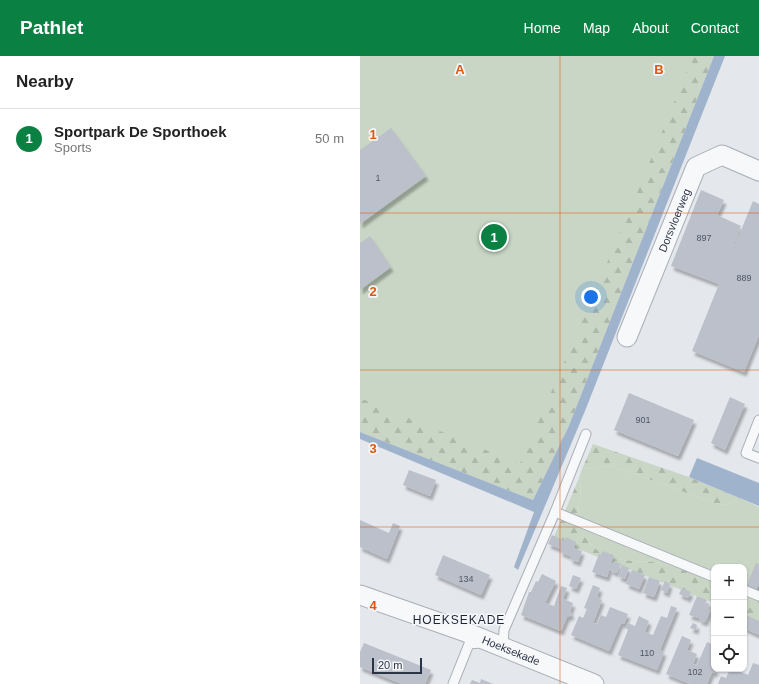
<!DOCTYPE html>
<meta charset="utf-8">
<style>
body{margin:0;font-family:Helvetica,sans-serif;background:#f2f2f2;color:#222}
.controls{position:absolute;right:12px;bottom:12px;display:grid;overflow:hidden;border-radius:8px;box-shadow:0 1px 3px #0004}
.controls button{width:36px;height:36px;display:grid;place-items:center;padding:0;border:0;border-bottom:1px solid #e0e0e0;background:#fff;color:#222;font:20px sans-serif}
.scale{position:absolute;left:12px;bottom:10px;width:50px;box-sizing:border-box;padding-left:4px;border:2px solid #2b3445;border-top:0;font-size:11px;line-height:14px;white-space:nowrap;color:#2b3445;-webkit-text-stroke:3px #f4f6f9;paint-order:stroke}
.you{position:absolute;left:231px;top:241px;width:14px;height:14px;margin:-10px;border:3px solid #fff;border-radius:50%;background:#1a73e8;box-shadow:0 0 0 6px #1a73e833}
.badge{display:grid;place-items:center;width:26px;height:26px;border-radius:50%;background:#0b8043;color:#fff;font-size:13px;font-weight:700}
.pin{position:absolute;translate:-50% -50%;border:2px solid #fff;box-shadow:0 1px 4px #0006}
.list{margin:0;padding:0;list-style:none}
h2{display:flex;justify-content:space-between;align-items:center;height:52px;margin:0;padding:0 16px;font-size:17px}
h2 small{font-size:13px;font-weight:400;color:#767676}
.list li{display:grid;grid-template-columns:26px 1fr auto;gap:12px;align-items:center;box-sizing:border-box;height:60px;padding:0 16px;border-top:1px solid #e0e0e0}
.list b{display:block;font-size:15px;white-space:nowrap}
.list p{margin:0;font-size:13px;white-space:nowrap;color:#767676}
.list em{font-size:13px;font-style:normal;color:#767676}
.icon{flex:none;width:22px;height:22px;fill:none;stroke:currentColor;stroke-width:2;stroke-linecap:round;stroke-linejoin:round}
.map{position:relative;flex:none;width:399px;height:628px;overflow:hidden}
header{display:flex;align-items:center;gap:24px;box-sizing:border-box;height:56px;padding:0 20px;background:#0b8043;color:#fff}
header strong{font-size:19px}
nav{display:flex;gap:22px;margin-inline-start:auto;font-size:14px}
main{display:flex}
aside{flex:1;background:#fff}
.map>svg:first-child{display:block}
.green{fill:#c9d6c5}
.forest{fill:url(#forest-firs)}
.water{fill:#9fb4cc}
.building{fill:#bbc0ca;filter:url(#shadow)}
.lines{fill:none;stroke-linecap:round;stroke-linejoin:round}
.service-casing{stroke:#a9aeb7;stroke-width:11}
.minor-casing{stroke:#a9aeb7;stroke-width:21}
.service{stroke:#f7f8fa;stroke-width:9}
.minor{stroke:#f7f8fa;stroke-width:19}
.grid{fill:none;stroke:#df570f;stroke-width:1;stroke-opacity:0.55}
.labels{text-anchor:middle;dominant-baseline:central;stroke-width:3.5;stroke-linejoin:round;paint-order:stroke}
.number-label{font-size:9px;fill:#4f5766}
.street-label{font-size:11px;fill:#2b3445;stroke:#f4f6f9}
.neighbourhood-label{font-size:12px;letter-spacing:1px;fill:#1d2536;stroke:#f4f6f9}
.grid-label{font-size:13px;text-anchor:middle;font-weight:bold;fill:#df570f;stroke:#f4f6f9;stroke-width:3.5;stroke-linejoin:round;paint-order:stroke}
</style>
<header>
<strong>Pathlet</strong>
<nav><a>Home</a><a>Map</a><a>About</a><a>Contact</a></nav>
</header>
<main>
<aside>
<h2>Nearby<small></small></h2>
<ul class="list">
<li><span class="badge">1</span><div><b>Sportpark De Sporthoek</b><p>Sports</p></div><em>50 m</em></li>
</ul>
</aside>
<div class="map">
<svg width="399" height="628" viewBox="0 0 399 628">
<defs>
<pattern id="forest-firs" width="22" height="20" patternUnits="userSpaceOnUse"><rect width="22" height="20" fill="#c9d6c5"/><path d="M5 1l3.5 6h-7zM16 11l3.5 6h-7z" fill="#adb8ab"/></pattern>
<filter id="shadow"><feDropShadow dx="2.5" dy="4.5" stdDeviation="1" flood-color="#0004"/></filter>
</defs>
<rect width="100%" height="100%" fill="#e4e7ec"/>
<g class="green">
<path d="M 0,0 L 340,0 L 166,429 L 0,361 Z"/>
<path d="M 253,410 L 354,447 L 365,449 L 380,442 L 399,451 L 399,517 L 395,537 L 384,540 L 384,511 L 354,511 L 354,527 C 342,520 329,513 315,509 C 278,500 242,516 221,473 C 213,457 225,438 219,422 L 222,413 Z"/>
</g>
<g class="forest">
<path d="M 333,0 L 354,0 L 208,372 L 173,444 L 0,376 L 0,342 L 160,408 L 270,154 Z"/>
<path d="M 233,388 L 329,421 L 380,442 L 365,449 L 354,447 L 253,410 L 222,413 Z"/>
<path d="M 219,422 C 225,438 213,457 221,473 C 242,516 278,500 315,509 C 329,513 342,520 354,527 L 354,547 L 193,483 Z"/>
<path d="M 399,517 L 399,565 L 384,559 L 384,540 L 395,537 Z"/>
</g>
<g class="water">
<path d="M 354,0 L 365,0 L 225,355 L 158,514 L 154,511 L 174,456 L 0,383 L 0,376 L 173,444 L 208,372 Z"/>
<path d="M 337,402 L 399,427 L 399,450 L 329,421 Z"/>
</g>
<g class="building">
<path d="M 31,72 L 66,120 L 0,168 L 0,94 Z"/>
<path d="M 341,134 L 364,144 L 357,159 L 381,170 L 364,216 L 393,145 L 399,148 L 399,279 L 384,316 L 332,295 L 359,228 L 311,210 Z"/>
<path d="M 10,180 L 31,211 L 0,234 L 0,187 Z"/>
<path d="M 269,337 L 334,364 L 318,400 L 254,374 Z"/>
<path d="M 370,341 L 385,348 L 365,394 L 351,387 Z"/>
<path d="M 49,414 L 76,424 L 70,440 L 43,429 Z"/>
<path d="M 0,464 L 29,477 L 33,467 L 40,470 L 27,503 L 0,491 Z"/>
<path d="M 192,479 L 205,485 L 206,481 L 216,486 L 214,492 L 222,495 L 218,506 L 210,503 L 212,495 L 210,500 L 200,496 L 201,493 L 188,488 Z"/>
<path d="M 242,495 L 254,499 L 247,521 L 232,516 L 239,498 L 241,499 Z"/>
<path d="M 83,499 L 130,519 L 121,539 L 75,519 Z"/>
<path d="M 254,505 L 261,508 L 257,517 L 250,514 Z"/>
<path d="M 396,507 L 399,508 L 399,529 L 396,535 L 386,531 Z"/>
<path d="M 262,509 L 269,512 L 265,523 L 258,520 Z"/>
<path d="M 272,514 L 285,519 L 279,533 L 266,528 Z"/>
<path d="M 182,518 L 196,525 L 185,547 L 194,550 L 201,530 L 207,532 L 203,543 L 213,547 L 210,555 L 212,559 L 207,561 L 201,575 L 161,559 L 169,536 L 171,536 L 176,525 L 178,526 Z"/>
<path d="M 213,519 L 221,522 L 216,533 L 209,530 Z"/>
<path d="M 289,521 L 300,525 L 294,541 L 283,537 Z"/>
<path d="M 305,525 L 310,528 L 307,537 L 301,534 Z"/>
<path d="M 233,529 L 240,532 L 237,541 L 242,544 L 233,567 L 237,568 L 241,559 L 246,561 L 250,551 L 268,558 L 264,568 L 261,567 L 249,595 L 211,579 L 219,560 L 223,562 L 227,553 L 224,552 Z"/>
<path d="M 322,532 L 331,536 L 328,542 L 319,538 Z"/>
<path d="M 337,540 L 347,544 L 339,562 L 329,559 Z"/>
<path d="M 346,549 L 352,551 L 345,566 L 339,564 Z"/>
<path d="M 311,550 L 317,552 L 300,594 L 304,596 L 297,614 L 258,599 L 268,574 L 266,572 L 268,567 L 275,570 L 279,560 L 289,565 L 285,576 L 293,579 L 301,560 L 307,562 Z"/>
<path d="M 384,558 L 399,565 L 399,579 L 384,572 Z"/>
<path d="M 333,567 L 337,569 L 336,574 L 330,572 Z"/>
<path d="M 322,580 L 331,584 L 327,594 L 337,598 L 333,608 L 337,609 L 347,586 L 354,589 L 354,613 L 356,613 L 355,617 L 352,616 L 347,628 L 330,628 L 306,618 Z"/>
<path d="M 4,587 L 71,614 L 65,628 L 42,628 L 0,611 L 0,596 Z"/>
<path d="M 393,607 L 399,609 L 399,628 L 358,628 L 361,620 L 366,622 L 370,613 L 382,613 L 381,616 L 388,619 Z"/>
<path d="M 121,623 L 133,628 L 110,628 L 112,624 L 120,627 Z"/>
</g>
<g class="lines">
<defs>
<g id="service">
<path d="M 399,364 L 386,397 L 399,402"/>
<path d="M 195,456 L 354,521"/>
<path d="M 384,534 L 399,540"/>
<path d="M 143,591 L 144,574 L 195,456 L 226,378"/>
<path d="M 93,628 L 109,588 L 120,587"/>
</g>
<g id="minor">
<path id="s1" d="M 267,281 L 336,111 L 362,99 L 399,115"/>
<path id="s2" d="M 0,539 L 103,575 L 234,628"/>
</g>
</defs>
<use href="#service" class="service-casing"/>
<use href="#minor" class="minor-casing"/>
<use href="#service" class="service"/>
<use href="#minor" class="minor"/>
</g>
<path class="grid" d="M 200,0 L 200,628M 0,157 L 399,157M 0,314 L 399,314M 0,471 L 399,471"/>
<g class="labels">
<g class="number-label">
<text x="18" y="122">1</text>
<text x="344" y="182">897</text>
<text x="384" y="222">889</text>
<text x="283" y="364">901</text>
<text x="106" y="523">134</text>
<text x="287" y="597">110</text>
<text x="335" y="616">102</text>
</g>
<g class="street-label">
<text stroke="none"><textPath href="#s1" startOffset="126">Dorsvloerweg</textPath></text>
<text stroke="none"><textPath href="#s2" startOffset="161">Hoeksekade</textPath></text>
</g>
<g class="neighbourhood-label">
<text x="99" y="564">HOEKSEKADE</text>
</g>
</g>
<g class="grid-label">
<text x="100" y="18">A</text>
<text x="299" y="18">B</text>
<text x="13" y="83">1</text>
<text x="13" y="240">2</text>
<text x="13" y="397">3</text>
<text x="13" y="554">4</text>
</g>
</svg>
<div class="controls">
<button>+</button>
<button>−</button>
<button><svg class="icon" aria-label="locate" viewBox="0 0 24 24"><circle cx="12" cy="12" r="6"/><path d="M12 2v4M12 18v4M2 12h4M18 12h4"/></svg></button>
</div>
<div class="scale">20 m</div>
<div class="you"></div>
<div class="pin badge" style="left:134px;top:181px">1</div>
</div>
</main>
